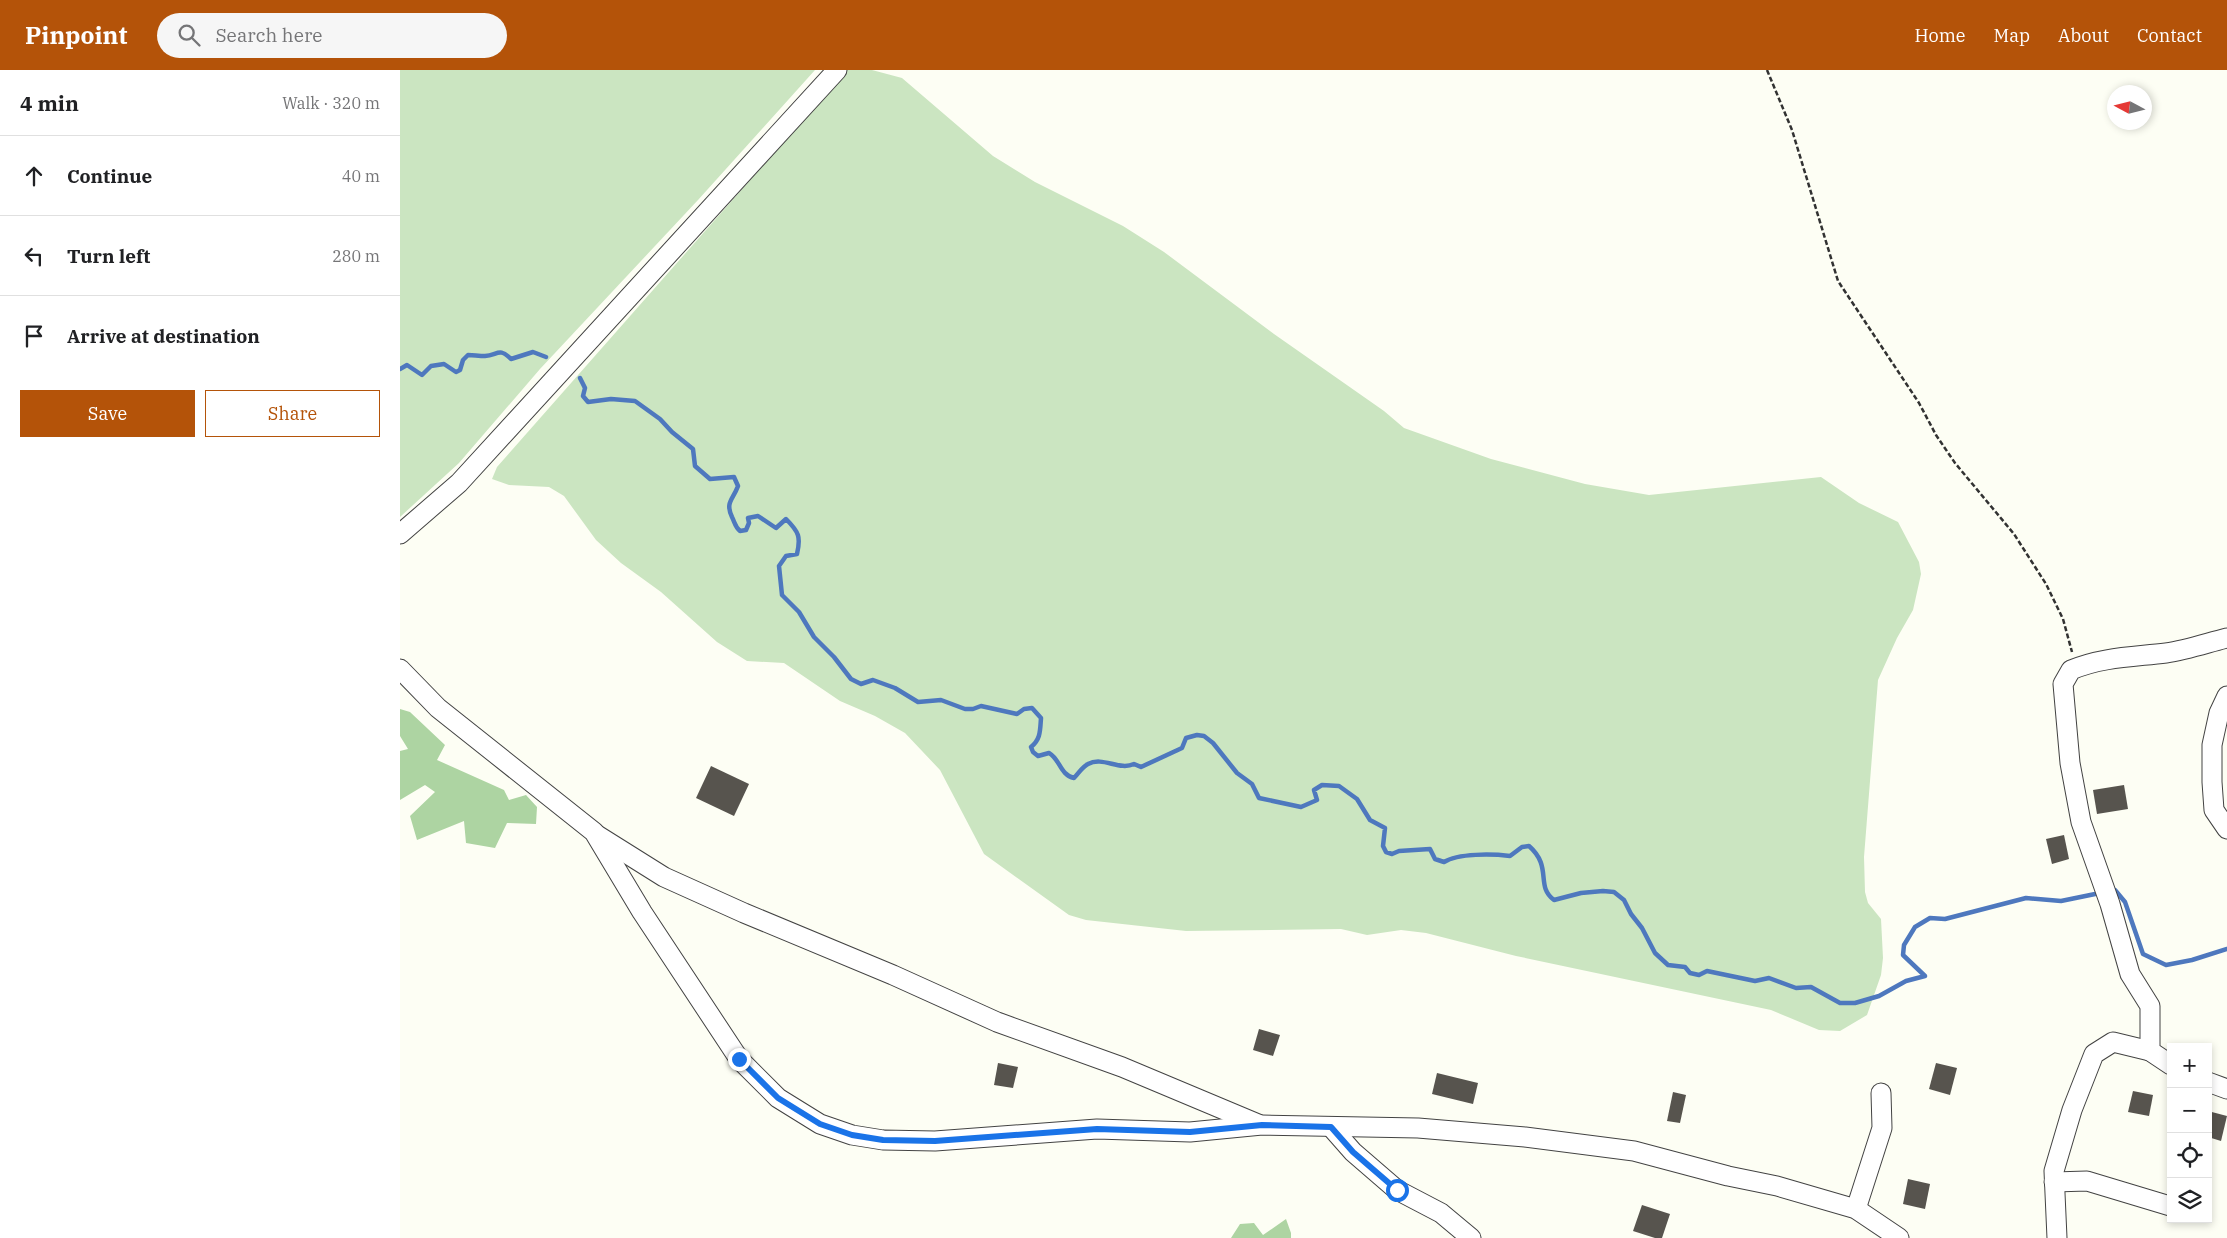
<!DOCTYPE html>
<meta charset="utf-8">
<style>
body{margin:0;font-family:"IBM Plex Serif",serif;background:#f6f6f6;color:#202124}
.controls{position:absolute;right:15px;bottom:15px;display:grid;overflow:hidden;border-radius:0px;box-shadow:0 2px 8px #0003}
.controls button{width:45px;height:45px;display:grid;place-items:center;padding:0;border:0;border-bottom:1px solid #e0e0e0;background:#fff;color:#202124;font:25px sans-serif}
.compass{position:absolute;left:1707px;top:15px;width:45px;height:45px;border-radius:50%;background:#fff;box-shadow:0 2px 8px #0003;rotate:277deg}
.stop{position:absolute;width:15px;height:15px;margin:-11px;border:4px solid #1a73e8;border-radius:50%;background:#fff}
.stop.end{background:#1a73e8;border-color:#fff;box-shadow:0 1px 5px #0008}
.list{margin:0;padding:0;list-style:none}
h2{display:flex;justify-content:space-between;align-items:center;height:65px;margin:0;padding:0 20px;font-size:21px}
h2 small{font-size:16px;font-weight:400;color:#757577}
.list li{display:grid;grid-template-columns:32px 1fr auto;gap:15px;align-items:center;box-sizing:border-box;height:80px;padding:0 20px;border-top:1px solid #e0e0e0}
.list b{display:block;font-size:19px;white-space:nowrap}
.list em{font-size:16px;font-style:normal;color:#757577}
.actions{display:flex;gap:10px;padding:15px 20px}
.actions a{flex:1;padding:11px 0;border:1px solid #b45309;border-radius:0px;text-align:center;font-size:18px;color:#b45309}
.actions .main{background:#b45309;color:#fff}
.icon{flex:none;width:28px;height:28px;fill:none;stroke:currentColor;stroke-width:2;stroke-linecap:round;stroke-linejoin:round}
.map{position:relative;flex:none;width:1827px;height:1168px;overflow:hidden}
header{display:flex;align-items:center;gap:30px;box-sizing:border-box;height:70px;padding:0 25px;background:#b45309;color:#fff}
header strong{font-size:24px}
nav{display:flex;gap:28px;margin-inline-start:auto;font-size:18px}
.search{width:350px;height:45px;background:#f6f6f6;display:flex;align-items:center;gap:12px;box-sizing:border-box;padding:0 18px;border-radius:28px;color:#757577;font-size:19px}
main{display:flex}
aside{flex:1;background:#fff}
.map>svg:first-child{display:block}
.green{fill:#cbe5c1}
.forest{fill:#add4a2}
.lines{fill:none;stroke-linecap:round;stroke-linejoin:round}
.stream{stroke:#4e78be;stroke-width:4.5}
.building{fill:#57544e}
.minor-casing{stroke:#434343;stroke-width:21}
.path{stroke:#323232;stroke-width:2.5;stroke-dasharray:5 2.5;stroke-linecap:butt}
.minor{stroke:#fff;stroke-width:19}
.route{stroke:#1a73e8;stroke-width:6}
</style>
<header>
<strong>Pinpoint</strong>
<div class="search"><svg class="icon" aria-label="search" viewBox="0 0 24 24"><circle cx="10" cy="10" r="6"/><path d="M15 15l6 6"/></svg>Search here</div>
<nav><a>Home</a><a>Map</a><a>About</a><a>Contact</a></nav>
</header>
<main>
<aside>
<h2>4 min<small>Walk · 320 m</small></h2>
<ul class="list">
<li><svg class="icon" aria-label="ahead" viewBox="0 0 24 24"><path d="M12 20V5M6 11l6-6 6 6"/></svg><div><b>Continue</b></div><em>40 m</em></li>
<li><svg class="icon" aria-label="left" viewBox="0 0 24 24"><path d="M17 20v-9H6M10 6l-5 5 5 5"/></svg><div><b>Turn left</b></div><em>280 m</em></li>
<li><svg class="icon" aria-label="arrive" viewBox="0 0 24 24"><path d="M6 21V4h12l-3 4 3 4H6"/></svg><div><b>Arrive at destination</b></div></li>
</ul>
<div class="actions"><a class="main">Save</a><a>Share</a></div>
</aside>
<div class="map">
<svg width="1827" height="1168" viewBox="0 0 1827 1168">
<rect width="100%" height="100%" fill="#fdfef4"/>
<g class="green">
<path d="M 0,0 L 415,0 L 298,130 L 140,299 L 59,393 L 0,447 Z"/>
<path d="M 447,0 L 472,0 L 502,8 L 593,86 L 635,112 L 723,156 L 764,182 L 874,264 L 984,341 L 1004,358 L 1091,389 L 1185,414 L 1249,425 L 1421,407 L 1459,433 L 1498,452 L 1519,492 L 1521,504 L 1513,540 L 1497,568 L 1478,610 L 1464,787 L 1465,822 L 1468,833 L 1481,849 L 1483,888 L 1481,905 L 1467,945 L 1440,961 L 1419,960 L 1371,940 L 1116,886 L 1026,863 L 1001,860 L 967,865 L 941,859 L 786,861 L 686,850 L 669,845 L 584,784 L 540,700 L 505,663 L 475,646 L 440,631 L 384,593 L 347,591 L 317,572 L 261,522 L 221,493 L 196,470 L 164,426 L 149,417 L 109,415 L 92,409 L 97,397 Z"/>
</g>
<g class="forest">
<path d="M 0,639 L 10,642 L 45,675 L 37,690 L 104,720 L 109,730 L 126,725 L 137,737 L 136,754 L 107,753 L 95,778 L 66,773 L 64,751 L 17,770 L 10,746 L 35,722 L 25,715 L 0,730 L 0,681 L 8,679 L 0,666 Z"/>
<path d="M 886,1149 L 891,1163 L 891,1168 L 831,1168 L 840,1154 L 854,1153 L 863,1165 Z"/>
</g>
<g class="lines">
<g class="stream">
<path d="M 0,299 L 7,295 L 22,305 L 31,296 L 44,294 L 56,302 L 60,300 L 63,290 L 68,285 C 73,285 79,286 85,286 C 98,285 99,277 111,289 L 133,282 L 146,287"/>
<path d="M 180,308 L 185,318 L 183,326 L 188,332 L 211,329 L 235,331 L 260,349 L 272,362 L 293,379 L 295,396 L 310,409 L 334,407 L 338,416 C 333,430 325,432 332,447 C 335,453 335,457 340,461 L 346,460 L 349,453 L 348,448 L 358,446 L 376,458 L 386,449 C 399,462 401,467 397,484 L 386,486 L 379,496 L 382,525 L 399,542 L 414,567 L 434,587 L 451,609 L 461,614 L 473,610 L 495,618 L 518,632 L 541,630 L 565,639 L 573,639 L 581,636 L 617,644 L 624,639 L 632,638 L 641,648 C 640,660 641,669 631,677 L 633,682 L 638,686 L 649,683 C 660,689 660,705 674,708 C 679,703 682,697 688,694 C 703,686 719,701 734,694 L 741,697 L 782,678 L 786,668 L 797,665 L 804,666 L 813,673 L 837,703 L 852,714 L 859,728 L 901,737 L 917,730 L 914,720 L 922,715 L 939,716 L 957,729 L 970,750 L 985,758 L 983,776 L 986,782 L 992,784 L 999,781 L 1030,779 L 1035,789 L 1044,792 C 1058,783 1093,784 1110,786 L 1122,777 L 1129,776 C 1153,797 1135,816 1154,830 L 1181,823 L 1203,821 L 1214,822 L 1224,830 L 1231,844 L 1242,858 L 1255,883 L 1268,895 L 1285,897 L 1290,903 L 1299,905 L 1307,901 L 1355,911 L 1369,908 L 1396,918 L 1411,917 L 1440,933 L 1455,933 L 1479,926 L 1506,911 L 1525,906 L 1503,885 L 1504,875 L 1515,857 L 1530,848 L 1545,849 L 1626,828 L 1661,831 L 1700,823"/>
<path d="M 1710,821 L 1715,820 L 1725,832 L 1743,884 L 1766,895 L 1792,890 L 1827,879"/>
</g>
</g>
<g class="building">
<path d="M 311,696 L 349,714 L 334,746 L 296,728 Z"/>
<path d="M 1724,715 L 1728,739 L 1697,744 L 1693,720 Z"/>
<path d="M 1664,765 L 1669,789 L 1652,794 L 1646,769 Z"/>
<path d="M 859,959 L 880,965 L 873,986 L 853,980 Z"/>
<path d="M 598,993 L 618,997 L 613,1018 L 594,1015 Z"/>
<path d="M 1536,993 L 1557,998 L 1550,1025 L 1529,1019 Z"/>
<path d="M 1037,1003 L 1078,1013 L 1073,1034 L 1032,1024 Z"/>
<path d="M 1733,1021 L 1753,1025 L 1749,1046 L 1728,1042 Z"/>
<path d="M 1273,1022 L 1286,1025 L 1280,1053 L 1267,1051 Z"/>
<path d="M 1808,1041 L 1827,1046 L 1821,1071 L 1808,1067 Z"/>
<path d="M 1508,1109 L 1530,1114 L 1525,1139 L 1503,1134 Z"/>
<path d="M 1242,1135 L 1270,1144 L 1262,1168 L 1255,1168 L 1233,1161 Z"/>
</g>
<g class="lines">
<defs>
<g id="minor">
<path d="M 0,464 L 59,413 L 437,0"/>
<path d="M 0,599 L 38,638 L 194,762 L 242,842 L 339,989 L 378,1028 L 420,1054 L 452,1065 L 483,1070 L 535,1071 L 697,1059 L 790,1062 L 862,1055 L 1018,1058 L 1125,1067 L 1234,1081 L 1328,1106 L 1377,1116 L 1456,1139 L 1499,1168"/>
<path d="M 1827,626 L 1819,643 L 1812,675 L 1812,712 L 1814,740 L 1827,759"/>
<path d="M 197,765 L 264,807 L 344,843 L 493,905 L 597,952 L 722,997 L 858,1054"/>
<path d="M 1771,995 L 1750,981 L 1750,936 L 1730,904 L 1710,834 L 1681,752 L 1670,693 L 1663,614 L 1671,600 C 1702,587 1733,587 1766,583 C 1787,580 1807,573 1827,568"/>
<path d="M 1808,1012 L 1827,1019"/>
<path d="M 931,1057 L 953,1082 L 997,1120 L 1041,1143 L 1071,1168"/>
<path d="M 1654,1112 L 1687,1111 L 1770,1136"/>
<path d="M 1456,1139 L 1482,1058 L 1481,1023"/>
<path d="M 1657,1168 L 1654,1101 L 1672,1040 L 1694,984 L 1713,972 L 1750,981"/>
</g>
</defs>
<use href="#minor" class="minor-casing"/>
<path class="path" d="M 1367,0 L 1392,60 L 1438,211 L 1519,333 L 1536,365 L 1555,393 L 1614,464 L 1646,514 L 1663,549 L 1672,582"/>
<use href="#minor" class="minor"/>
</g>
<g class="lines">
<path class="route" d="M 339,989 L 378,1028 L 420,1054 L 452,1065 L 483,1070 L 535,1071 L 697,1059 L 790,1062 L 862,1055 L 931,1057 L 953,1082 L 997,1120"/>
</g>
</svg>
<div class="controls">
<button>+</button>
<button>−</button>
<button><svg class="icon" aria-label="locate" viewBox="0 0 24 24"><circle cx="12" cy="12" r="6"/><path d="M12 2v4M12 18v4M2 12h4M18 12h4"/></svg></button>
<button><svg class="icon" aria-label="layers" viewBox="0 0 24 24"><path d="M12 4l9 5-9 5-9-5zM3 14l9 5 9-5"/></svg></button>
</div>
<svg class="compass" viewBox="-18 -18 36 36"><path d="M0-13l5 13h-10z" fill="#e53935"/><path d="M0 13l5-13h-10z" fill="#757577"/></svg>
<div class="stop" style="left:997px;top:1120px"></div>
<div class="stop end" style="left:339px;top:989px"></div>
</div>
</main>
